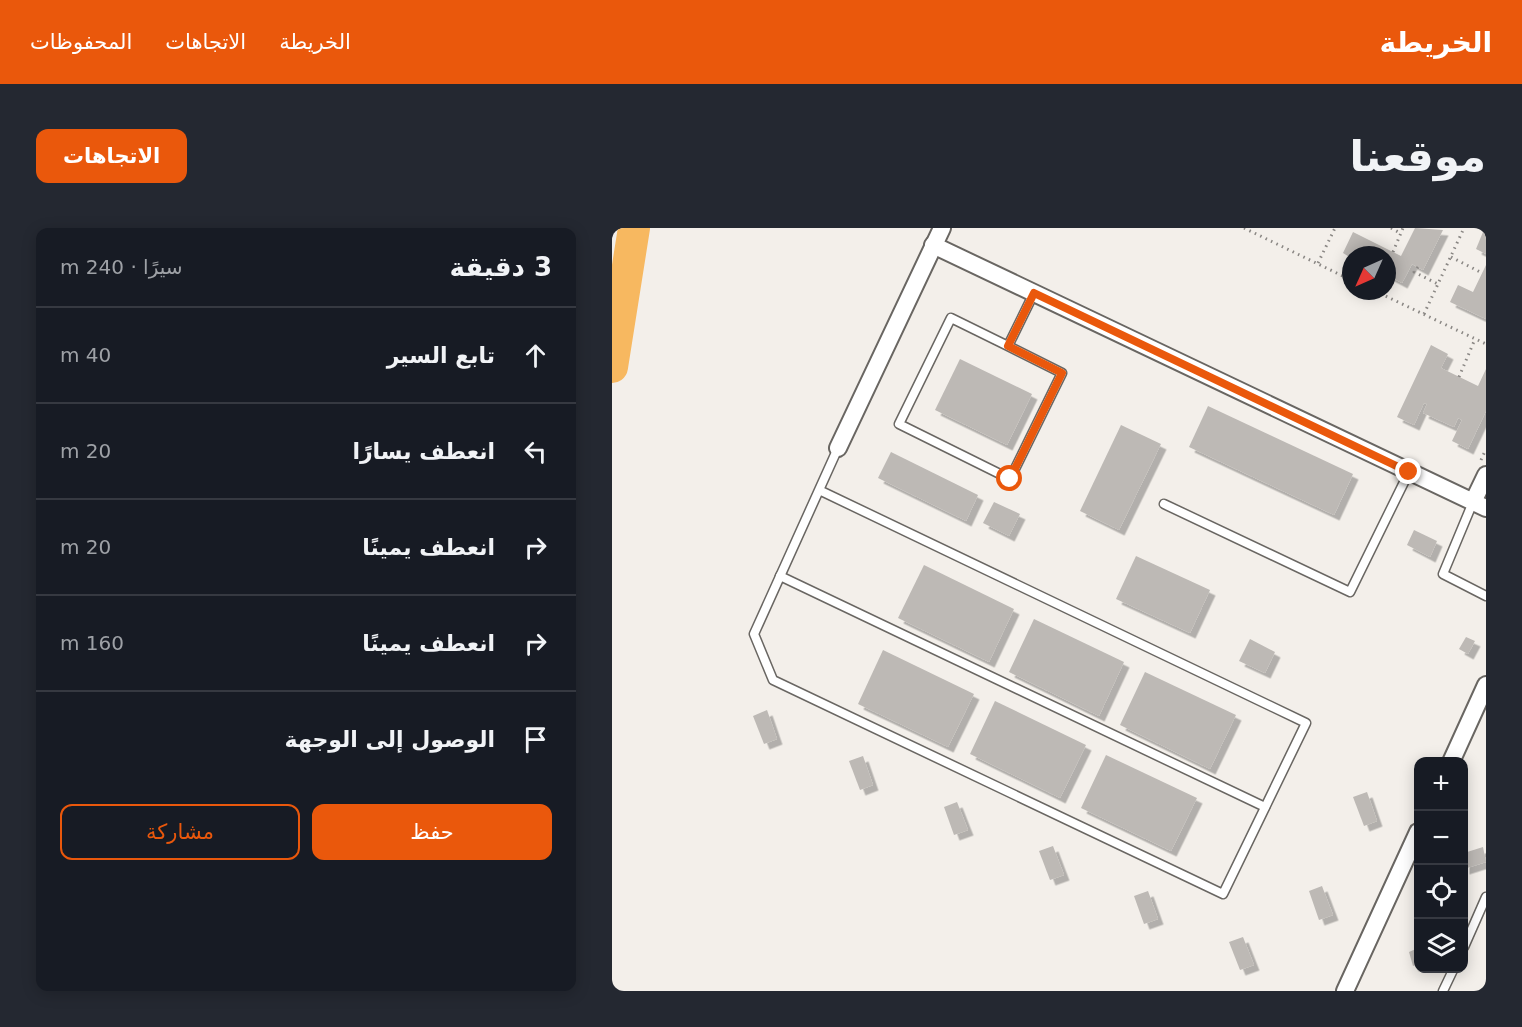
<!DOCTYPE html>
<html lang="ar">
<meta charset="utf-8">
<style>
body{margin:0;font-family:"DejaVu Sans",Vazirmatn,sans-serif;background:#242831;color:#f1f3f6;direction:rtl}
.controls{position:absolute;right:18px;bottom:18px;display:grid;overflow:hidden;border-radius:12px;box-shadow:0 3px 15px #0003}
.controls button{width:54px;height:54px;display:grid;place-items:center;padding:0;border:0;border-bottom:2px solid #363941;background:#171b24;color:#f1f3f6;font:30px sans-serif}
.compass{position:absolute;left:730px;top:18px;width:54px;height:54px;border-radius:50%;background:#171b24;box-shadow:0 3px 15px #0003;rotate:225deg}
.stop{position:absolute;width:18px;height:18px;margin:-14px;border:4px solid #ea580c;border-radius:50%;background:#fff}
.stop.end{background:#ea580c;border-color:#fff;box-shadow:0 2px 6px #0008}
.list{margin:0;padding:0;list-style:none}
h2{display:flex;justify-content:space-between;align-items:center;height:78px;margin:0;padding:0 24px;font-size:26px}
h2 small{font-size:20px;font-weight:400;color:#9ea1a6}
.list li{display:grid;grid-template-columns:39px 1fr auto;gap:18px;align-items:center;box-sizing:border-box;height:96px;padding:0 24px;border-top:2px solid #363941}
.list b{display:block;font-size:22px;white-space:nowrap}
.list em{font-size:20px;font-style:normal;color:#9ea1a6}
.actions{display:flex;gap:12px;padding:18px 24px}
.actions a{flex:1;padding:14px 0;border:2px solid #ea580c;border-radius:12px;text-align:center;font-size:21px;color:#ea580c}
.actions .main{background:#ea580c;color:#fff}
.icon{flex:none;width:33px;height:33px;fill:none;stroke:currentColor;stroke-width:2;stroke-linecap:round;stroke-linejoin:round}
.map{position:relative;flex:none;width:874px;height:763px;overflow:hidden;direction:ltr;border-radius:12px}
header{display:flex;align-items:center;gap:36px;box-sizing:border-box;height:84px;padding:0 30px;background:#ea580c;color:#fff}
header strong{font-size:28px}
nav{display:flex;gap:33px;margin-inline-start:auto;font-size:21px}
.intro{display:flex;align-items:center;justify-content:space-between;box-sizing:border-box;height:144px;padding:0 36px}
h1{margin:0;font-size:42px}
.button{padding:15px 27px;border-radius:12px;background:#ea580c;color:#fff;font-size:21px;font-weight:700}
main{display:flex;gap:36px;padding:0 36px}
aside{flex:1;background:#171b24;border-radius:12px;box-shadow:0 3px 15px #0003}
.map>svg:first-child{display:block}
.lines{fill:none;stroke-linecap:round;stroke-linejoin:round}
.river{stroke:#f7b860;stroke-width:32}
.building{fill:#bdb9b5;filter:url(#shadow)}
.lane-casing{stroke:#696662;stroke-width:11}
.street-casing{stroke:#696662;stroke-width:20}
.path{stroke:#898683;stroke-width:3;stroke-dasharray:1.5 4.5;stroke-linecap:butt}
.lane{stroke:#fff;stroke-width:8}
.street{stroke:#fff;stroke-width:16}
.route{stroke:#ea580c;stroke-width:8}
</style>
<header>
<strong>الخريطة</strong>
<nav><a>الخريطة</a><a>الاتجاهات</a><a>المحفوظات</a></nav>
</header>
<div class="intro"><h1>موقعنا</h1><a class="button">الاتجاهات</a></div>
<main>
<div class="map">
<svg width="874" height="763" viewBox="0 0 874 763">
<defs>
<filter id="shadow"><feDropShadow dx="5.5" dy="5.5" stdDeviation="0" flood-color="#0004"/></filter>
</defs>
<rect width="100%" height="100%" fill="#f3efea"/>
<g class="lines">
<path class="river" d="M 0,139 L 22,0"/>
</g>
<g class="building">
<path d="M 803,0 L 831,2 L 811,42 L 800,36 L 790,55 L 775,47 L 775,27 L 739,27 L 739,30 L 731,25 L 741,4 L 789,28 Z"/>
<path d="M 871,4 L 874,6 L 874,26 L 864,21 Z"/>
<path d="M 874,37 L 874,91 L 838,74 L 846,57 L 861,64 Z"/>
<path d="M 819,117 L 836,126 L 829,140 L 866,158 L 874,141 L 874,183 L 856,221 L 840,213 L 850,192 L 846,190 L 842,199 L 811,185 L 815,176 L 812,175 L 802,197 L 785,189 Z"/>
<path d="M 348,131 L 420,166 L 395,217 L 323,182 Z"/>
<path d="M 596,178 L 741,246 L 722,287 L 577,219 Z"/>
<path d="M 509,197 L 549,216 L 507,302 L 468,283 Z"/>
<path d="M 279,224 L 366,267 L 354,293 L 266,250 Z"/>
<path d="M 382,274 L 408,286 L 397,308 L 371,295 Z"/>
<path d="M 802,302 L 825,313 L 818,329 L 795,317 Z"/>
<path d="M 524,328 L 598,362 L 578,405 L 504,371 Z"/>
<path d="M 312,337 L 402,381 L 377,434 L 286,390 Z"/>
<path d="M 422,391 L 512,434 L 487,488 L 397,444 Z"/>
<path d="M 854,409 L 863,413 L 856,426 L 847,421 Z"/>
<path d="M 638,411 L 663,424 L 653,445 L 627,433 Z"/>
<path d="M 271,422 L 362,466 L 336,519 L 246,476 Z"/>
<path d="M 533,444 L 624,487 L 598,541 L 508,497 Z"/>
<path d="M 383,473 L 474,517 L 448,570 L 358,526 Z"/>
<path d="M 155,482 L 165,511 L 152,516 L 141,488 Z"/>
<path d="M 494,527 L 585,570 L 559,623 L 469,580 Z"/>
<path d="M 251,528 L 261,557 L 248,562 L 237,533 Z"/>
<path d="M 755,564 L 765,593 L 752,598 L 741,569 Z"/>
<path d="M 345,574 L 356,602 L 342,607 L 332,579 Z"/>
<path d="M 441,618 L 452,647 L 438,652 L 427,623 Z"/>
<path d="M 871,619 L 874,634 L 852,641 L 852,625 Z"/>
<path d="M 710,658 L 721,687 L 707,692 L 697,663 Z"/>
<path d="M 536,663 L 546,691 L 532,696 L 522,668 Z"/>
<path d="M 631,709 L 642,737 L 628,742 L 617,714 Z"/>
<path d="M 806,720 L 806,736 L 801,738 L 797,724 Z"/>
</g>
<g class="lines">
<defs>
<g id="lane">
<path d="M 396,118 L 339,90 L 287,196 L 398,251 L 450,145 L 396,118 L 422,65"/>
<path d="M 207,262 L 694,495 L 611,666 L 161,452 L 142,406 C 170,344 198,282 226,220"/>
<path d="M 861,274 L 831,346 L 874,368"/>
<path d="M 552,276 L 738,364 L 797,244"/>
<path d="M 168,348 L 653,579"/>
<path d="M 852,719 L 874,669"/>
<path d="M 831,763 L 842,740"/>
</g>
<g id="street">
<path d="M 321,17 L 874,280"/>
<path d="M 226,220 L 330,0"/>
<path d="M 861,274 L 874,247"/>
<path d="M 839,534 L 874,457"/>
<path d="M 733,763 L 806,604"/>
</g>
</defs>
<use href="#lane" class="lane-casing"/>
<use href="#street" class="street-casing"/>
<g class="path">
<path d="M 632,0 L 739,52"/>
<path d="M 779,0 L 788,5"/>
<path d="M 781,24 L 791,0"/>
<path d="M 839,29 L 870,45"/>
<path d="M 706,35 L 723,0"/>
<path d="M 806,39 L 802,44 L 826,56"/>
<path d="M 763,63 L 874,116"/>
<path d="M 812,86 L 852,0"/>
<path d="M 847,149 L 863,111"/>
<path d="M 869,232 L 874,221"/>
</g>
<use href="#lane" class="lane"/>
<use href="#street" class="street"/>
</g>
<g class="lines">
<path class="route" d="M 398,251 L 450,145 L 396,118 L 422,65 L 797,244"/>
</g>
</svg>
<div class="controls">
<button>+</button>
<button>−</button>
<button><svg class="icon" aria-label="locate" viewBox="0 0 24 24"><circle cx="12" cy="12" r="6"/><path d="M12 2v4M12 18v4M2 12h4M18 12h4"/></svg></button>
<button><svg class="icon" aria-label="layers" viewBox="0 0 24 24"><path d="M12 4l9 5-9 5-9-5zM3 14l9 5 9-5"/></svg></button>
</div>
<svg class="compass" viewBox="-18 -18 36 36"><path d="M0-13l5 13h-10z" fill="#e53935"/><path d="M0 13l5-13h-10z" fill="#9ea1a6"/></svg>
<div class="stop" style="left:398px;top:251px"></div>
<div class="stop end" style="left:797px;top:244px"></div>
</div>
<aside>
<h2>3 دقيقة<small>سيرًا · 240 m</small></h2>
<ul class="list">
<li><svg class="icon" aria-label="ahead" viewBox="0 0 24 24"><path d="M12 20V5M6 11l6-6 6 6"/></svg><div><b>تابع السير</b></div><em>40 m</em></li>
<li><svg class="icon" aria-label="left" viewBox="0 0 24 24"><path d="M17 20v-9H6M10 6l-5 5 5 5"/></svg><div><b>انعطف يسارًا</b></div><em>20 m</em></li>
<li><svg class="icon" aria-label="right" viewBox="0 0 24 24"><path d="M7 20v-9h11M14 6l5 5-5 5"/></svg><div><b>انعطف يمينًا</b></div><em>20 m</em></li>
<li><svg class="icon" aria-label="right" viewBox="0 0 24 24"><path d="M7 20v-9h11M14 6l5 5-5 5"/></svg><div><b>انعطف يمينًا</b></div><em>160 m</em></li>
<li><svg class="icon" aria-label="arrive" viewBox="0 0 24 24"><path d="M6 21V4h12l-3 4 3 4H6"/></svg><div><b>الوصول إلى الوجهة</b></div></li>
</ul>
<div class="actions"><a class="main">حفظ</a><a>مشاركة</a></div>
</aside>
</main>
